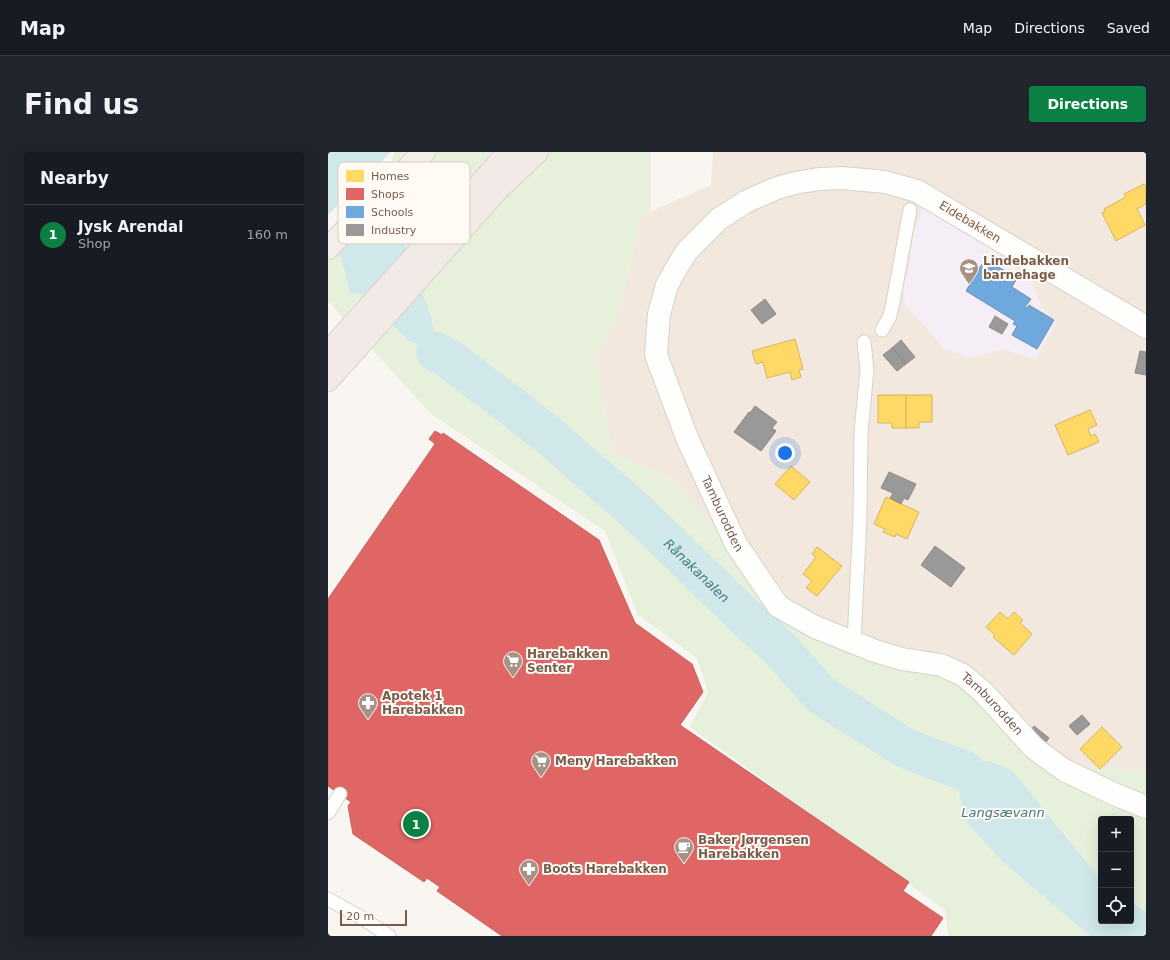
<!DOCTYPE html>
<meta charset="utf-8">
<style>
body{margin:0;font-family:"DejaVu Sans",sans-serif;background:#20242c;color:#f1f3f6}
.controls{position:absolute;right:12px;bottom:12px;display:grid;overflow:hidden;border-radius:4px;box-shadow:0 4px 16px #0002}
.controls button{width:36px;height:36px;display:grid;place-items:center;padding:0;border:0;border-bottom:1px solid #363941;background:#171b24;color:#f1f3f6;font:20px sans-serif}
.scale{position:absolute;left:12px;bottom:10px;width:67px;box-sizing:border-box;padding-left:4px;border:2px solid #7a5c4d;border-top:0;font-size:11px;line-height:14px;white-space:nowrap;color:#7a5c4d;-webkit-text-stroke:3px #fffaf3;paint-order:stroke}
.you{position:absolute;left:457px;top:301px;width:14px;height:14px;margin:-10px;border:3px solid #fff;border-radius:50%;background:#1a73e8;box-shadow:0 0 0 6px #1a73e833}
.badge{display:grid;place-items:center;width:26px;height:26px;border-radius:50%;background:#0b8043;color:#fff;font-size:13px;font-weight:700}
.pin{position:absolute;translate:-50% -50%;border:2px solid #fff;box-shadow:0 1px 4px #0006}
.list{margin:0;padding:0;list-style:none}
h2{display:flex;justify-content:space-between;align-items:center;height:52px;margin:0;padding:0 16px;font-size:17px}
h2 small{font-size:13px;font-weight:400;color:#9ea1a6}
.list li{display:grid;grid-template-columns:26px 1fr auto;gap:12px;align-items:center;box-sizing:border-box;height:60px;padding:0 16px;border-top:1px solid #363941}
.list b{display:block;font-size:15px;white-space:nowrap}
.list p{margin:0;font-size:13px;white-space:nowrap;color:#9ea1a6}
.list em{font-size:13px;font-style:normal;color:#9ea1a6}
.icon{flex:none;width:22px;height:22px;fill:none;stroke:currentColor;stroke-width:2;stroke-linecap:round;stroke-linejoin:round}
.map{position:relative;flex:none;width:818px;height:784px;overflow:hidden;border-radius:4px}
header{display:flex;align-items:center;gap:24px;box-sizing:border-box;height:56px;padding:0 20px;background:#171b24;border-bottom:1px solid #363941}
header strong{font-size:19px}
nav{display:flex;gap:22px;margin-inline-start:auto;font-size:14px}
.intro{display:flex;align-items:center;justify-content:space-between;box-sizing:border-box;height:96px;padding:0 24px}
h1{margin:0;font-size:28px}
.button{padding:10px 18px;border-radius:4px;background:#0b8043;color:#fff;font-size:14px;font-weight:700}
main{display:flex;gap:24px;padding:0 24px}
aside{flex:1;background:#171b24;border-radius:4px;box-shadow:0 4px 16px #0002}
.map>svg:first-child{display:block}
.residential{fill:#f2e8de}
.education{fill:#f6eef6}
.green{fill:#e7f0db}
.water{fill:#d0e8ea}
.pier{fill:#f9f5f0}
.homes{fill:#ffd966;stroke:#d7b45e}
.shops{fill:#e06666;stroke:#c1635e}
.schools{fill:#6fa8dc;stroke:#7291b1}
.industry{fill:#999;stroke:#908782}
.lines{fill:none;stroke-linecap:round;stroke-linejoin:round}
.river{stroke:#d0e8ea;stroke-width:40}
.lane-casing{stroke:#d7d1cb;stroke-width:15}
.street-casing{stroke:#d7d1cb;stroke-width:24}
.primary-casing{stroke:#dad1cc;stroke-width:24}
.highway-casing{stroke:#dad1cc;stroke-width:24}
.lane{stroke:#fefefd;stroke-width:13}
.street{stroke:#fefefd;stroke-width:22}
.primary{stroke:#f3eee8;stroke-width:22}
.highway{stroke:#f2eae7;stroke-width:22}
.labels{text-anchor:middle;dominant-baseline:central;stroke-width:4;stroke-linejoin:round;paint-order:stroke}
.street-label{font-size:12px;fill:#7a5c4d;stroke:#fffaf3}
.poi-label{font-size:12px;font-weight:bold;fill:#7a5c4d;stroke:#fffaf3;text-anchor:start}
.water-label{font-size:13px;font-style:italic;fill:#437c86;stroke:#fffaf3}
.key{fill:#fffaf3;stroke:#d7cbc1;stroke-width:1}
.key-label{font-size:11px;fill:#7a5c4d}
</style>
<header>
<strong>Map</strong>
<nav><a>Map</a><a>Directions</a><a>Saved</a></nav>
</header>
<div class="intro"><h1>Find us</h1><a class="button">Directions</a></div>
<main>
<aside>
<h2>Nearby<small></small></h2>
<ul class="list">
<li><span class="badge">1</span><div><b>Jysk Arendal</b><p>Shop</p></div><em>160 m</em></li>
</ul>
</aside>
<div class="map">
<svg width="818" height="784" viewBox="0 0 818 784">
<rect width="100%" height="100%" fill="#f9f5f0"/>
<path class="residential" d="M 385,0 L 818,0 L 818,620 L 725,612 L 506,479 L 402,395 L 341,325 L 284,302 L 267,205 L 290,164 L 313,64 L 383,33 Z"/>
<path class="education" d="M 595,55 L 614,68 L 663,96 L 703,128 L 714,156 L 729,169 L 708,208 L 675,197 L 644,206 L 616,197 L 597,174 L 577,153 L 575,138 L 580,120 L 586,80 Z"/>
<path class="green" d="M 65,0 L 323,0 L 323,60 L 313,64 L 290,164 L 267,205 L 284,302 L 341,325 L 402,395 L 506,479 L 634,519 L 725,612 L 818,620 L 818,760 L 803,749 L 803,667 L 773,667 L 773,726 L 769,723 L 714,654 L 637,613 L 637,619 L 631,643 L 675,710 L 762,784 L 620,784 L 617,758 L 362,575 L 380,540 L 369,506 L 310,463 L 277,379 L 103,262 L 0,149 L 0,101 L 13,105 L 22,141 L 36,143 L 79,188 L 108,200 L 104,167 L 65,63 L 61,8 Z"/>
<g class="water">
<path d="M 0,0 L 65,0 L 61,8 L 65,63 L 104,167 L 108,200 L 79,188 L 36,143 L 22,141 L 13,105 L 0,101 Z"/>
<path d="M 661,609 L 685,619 L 769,723 L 773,726 L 773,769 L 803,769 L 803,749 L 818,760 L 818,784 L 762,784 L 675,710 L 641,673 L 631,643 L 637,619 L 637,612 Z"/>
</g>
<path class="pier" d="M 63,0 L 67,0 L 64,8 L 66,45 L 7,105 L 0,103 L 0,63 Z"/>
<g class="homes">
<path d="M 816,32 L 818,35 L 818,52 L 809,57 L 817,73 L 788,89 L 774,61 L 777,59 L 776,57 L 798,45 L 796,42 Z"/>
<path d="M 467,187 L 475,217 L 471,218 L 473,225 L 464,228 L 462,220 L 439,226 L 435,210 L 428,212 L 424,199 Z"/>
<path d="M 550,243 L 578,243 L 578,276 L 564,276 L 564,271 L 550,271 Z"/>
<path d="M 578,243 L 604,243 L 604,270 L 591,270 L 591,276 L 578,276 Z"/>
<path d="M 762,258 L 769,273 L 760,277 L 763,284 L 767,282 L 771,290 L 740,303 L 727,273 Z"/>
<path d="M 463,314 L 482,330 L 466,348 L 447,332 Z"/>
<path d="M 558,345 L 591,360 L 579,387 L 568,382 L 567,385 L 555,380 L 557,377 L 546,372 Z"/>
<path d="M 489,395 L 514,414 L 489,444 L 478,436 L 484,429 L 475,422 L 488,405 L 484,402 Z"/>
<path d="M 672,460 L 680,467 L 686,460 L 695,468 L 692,471 L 704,482 L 686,503 L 665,485 L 667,483 L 658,475 Z"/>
<path d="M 774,575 L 794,595 L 772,617 L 752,597 Z"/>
</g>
<path class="shops" d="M 107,279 L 114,283 L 115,281 L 271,388 L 307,471 L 364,512 L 375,540 L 352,573 L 581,730 L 575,739 L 615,766 L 603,784 L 174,784 L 109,739 L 112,735 L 99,726 L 96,730 L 25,682 L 20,654 L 23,650 L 0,634 L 0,447 L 107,292 L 101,287 Z"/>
<path class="schools" d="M 662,110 L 689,126 L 684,135 L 703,147 L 697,155 L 699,156 L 701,153 L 726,168 L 709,197 L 684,183 L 689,174 L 685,172 L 687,169 L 638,139 L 654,112 L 659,115 Z"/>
<g class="industry">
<path d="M 437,147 L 448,162 L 434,172 L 423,158 Z"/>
<path d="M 667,164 L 680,172 L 674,182 L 661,175 Z"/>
<path d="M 573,188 L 587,205 L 578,212 L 564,196 Z"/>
<path d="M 564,196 L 578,212 L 569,219 L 555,203 Z"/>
<path d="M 812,199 L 818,200 L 818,223 L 807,221 Z"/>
<path d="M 427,254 L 449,270 L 444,276 L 448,279 L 433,299 L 406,280 L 421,260 L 422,261 Z"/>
<path d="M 561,320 L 588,332 L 580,348 L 576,346 L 573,352 L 562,346 L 565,341 L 553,336 Z"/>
<path d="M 607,394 L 637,416 L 623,435 L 593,413 Z"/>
<path d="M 754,563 L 762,572 L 749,583 L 741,574 Z"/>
<path d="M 706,574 L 721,586 L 715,594 L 700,582 Z"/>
</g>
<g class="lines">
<path class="river" id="s1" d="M 108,200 L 121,207 L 217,280 L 311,362 L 415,463 L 454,499 L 493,543 L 577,596 L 637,619"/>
<defs>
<g id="lane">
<path d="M 554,178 L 562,164 L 565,150 L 582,58"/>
<path d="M 526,490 L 532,365 L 533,280 L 539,218 L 536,190"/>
<path d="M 0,661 L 12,642"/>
<path d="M 0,747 L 34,766 L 61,784"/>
</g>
<g id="street">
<path id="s2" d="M 818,175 L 589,39 L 557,30 L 515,26 L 491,27 L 467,31 L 449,36 L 419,49 L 391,67 L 359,99 L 349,115 L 339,133 L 331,162 L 328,203 L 359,286 L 408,392 L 450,454 L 487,475 L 547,499 L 574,507 L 613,513 L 635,523 L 656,541 L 706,596 L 736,618 L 786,642 L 818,655"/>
</g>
<path id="primary" d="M 0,96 L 96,0"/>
<g id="highway">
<path d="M 0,201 L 181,0"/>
<path d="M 0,228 L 170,37 L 209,0"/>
</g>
</defs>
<use href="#lane" class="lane-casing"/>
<use href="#street" class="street-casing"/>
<use href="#primary" class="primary-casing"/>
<use href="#highway" class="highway-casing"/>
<use href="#lane" class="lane"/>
<use href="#street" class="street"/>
<use href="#primary" class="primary"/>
<use href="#highway" class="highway"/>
</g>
<defs>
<symbol id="school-pin" viewBox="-11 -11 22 30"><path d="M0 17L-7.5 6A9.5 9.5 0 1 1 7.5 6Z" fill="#a69286" stroke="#fffaf3"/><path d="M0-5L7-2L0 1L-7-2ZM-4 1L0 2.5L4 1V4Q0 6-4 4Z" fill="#fff"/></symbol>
<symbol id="supermarket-pin" viewBox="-11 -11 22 30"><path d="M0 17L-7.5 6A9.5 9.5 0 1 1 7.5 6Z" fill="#a69286" stroke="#fffaf3"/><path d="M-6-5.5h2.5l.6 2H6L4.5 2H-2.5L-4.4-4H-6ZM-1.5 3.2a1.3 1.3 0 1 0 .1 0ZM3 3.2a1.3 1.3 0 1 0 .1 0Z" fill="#fff"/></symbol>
<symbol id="pharmacy-pin" viewBox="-11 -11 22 30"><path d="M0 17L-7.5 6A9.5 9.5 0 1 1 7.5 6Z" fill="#a69286" stroke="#fffaf3"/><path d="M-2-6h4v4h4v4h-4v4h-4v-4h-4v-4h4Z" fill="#fff"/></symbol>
<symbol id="cafe-pin" viewBox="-11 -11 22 30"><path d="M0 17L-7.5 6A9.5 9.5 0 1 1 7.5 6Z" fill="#a69286" stroke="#fffaf3"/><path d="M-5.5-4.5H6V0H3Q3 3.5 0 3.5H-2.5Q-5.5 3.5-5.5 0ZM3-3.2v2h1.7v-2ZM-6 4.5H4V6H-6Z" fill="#fff"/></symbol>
</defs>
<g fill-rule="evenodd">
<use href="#school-pin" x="630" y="105" width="22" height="30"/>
<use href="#supermarket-pin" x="174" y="498" width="22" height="30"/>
<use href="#pharmacy-pin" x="29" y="540" width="22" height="30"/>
<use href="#supermarket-pin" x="202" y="598" width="22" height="30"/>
<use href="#cafe-pin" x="345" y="684" width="22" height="30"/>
<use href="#pharmacy-pin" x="190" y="706" width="22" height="30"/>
</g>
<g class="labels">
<g class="street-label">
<text transform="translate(642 70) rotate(31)">Eidebakken</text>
<text stroke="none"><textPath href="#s2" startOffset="803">Tamburodden</textPath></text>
<text stroke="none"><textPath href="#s2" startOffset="1151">Tamburodden</textPath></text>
</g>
<g class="poi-label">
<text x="655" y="109">Lindebakken<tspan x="655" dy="14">barnehage</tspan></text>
<text x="199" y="502">Harebakken<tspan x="199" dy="14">Senter</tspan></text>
<text x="54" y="544">Apotek 1<tspan x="54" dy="14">Harebakken</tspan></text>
<text x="227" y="609">Meny Harebakken</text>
<text x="370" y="688">Baker Jørgensen<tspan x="370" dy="14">Harebakken</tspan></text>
<text x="215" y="717">Boots Harebakken</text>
</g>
<g class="water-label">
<text stroke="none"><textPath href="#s1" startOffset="341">Rånakanalen</textPath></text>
<text x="675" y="660">Langsævann</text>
</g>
</g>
<rect x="10" y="10" width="132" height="82" rx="6" class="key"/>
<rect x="18" y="18" width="18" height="12" fill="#ffd966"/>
<rect x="18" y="36" width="18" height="12" fill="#e06666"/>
<rect x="18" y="54" width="18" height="12" fill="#6fa8dc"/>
<rect x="18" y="72" width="18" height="12" fill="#999"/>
<g class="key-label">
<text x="43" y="28">Homes</text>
<text x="43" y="46">Shops</text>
<text x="43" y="64">Schools</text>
<text x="43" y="82">Industry</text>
</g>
</svg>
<div class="controls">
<button>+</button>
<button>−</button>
<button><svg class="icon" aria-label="locate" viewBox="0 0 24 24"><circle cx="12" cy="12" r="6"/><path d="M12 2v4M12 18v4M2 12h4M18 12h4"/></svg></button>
</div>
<div class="scale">20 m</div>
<div class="you"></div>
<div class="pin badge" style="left:88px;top:672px">1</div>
</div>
</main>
